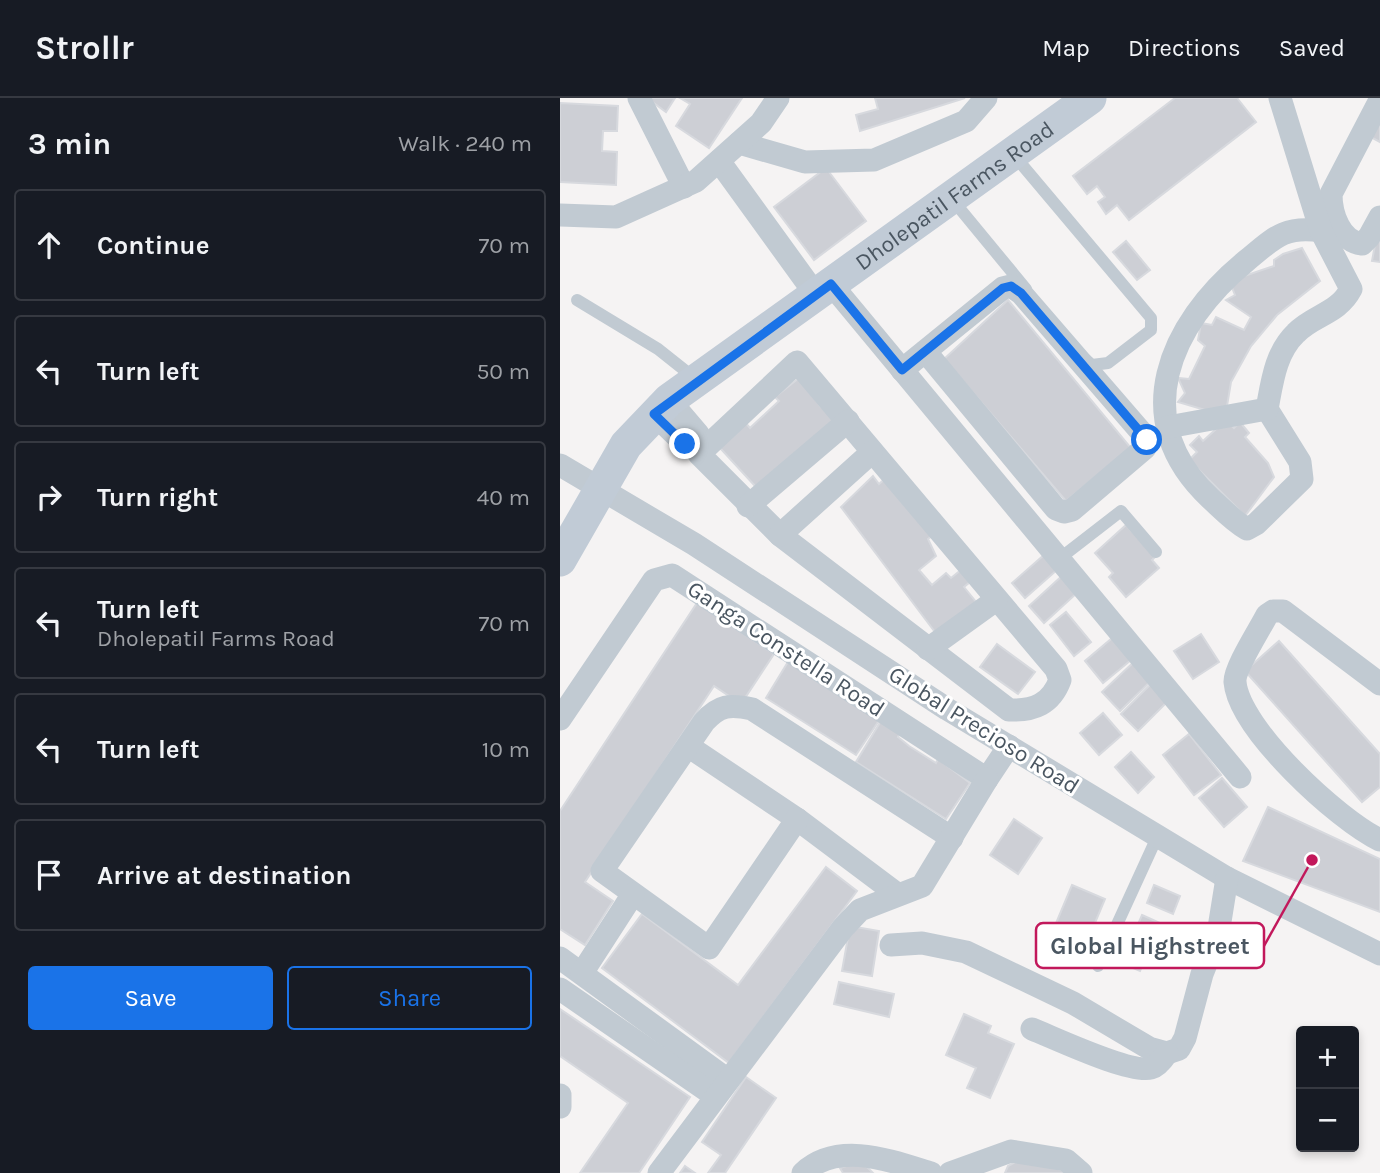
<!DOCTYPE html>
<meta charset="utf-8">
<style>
body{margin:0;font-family:Karla,sans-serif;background:#20242c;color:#f1f3f6}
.controls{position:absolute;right:21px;bottom:21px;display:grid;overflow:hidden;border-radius:7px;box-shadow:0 4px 10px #0003}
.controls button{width:63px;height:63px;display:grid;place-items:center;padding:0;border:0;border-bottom:2px solid #363941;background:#171b24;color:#f1f3f6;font:35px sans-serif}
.stop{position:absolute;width:21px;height:21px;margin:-16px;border:5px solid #1a73e8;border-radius:50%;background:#fff}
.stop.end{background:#1a73e8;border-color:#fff;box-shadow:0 2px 7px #0008}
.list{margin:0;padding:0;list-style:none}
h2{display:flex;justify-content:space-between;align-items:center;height:91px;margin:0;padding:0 28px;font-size:30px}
h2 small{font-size:23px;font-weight:400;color:#9ea1a6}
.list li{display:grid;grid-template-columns:46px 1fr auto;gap:21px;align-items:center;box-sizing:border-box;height:112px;margin:0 14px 14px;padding:0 14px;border:2px solid #363941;border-radius:7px}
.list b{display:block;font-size:26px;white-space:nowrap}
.list p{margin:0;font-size:23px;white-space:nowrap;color:#9ea1a6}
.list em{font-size:23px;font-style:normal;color:#9ea1a6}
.actions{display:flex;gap:14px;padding:21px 28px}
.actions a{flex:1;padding:16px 0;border:2px solid #1a73e8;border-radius:7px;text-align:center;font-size:24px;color:#1a73e8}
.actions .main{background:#1a73e8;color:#fff}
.icon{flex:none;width:38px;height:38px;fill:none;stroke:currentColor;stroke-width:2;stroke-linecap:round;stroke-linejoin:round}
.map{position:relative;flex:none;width:820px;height:1075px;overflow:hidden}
header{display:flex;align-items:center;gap:42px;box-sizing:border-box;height:98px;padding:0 35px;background:#171b24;border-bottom:2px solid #363941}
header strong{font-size:33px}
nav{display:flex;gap:38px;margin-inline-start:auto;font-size:24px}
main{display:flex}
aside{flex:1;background:#171b24}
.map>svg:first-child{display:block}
.building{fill:#cdcfd5;stroke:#d7d9de;stroke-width:2}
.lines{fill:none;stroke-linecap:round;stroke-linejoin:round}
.lane{stroke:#c1cad2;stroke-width:12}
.street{stroke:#c1cad2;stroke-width:23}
.secondary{stroke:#c1cbd6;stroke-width:33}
.route{stroke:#1a73e8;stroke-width:9}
.labels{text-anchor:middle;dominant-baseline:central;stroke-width:6;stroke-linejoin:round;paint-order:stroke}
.street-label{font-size:23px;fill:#4a5661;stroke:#fff}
.leader{fill:none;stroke:#c2185b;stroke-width:2.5}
.callout-dot{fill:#c2185b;stroke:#fff;stroke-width:2.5}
.callout{fill:#fff;stroke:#c2185b;stroke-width:2.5}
.callout-label{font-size:24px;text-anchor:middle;font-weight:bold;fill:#4a5661}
</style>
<header>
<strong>Strollr</strong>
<nav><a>Map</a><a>Directions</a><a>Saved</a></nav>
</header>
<main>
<aside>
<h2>3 min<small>Walk · 240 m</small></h2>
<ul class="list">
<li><svg class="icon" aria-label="ahead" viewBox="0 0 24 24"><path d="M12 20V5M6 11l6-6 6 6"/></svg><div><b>Continue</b></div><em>70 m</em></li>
<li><svg class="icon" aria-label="left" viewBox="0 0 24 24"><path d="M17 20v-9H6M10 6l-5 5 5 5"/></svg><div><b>Turn left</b></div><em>50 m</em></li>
<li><svg class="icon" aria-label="right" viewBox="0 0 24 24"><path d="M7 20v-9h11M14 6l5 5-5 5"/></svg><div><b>Turn right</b></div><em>40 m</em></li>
<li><svg class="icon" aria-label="left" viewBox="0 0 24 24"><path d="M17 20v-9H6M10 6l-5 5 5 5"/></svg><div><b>Turn left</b><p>Dholepatil Farms Road</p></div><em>70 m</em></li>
<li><svg class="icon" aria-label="left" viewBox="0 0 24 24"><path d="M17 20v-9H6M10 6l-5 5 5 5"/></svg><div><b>Turn left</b></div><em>10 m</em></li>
<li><svg class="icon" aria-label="arrive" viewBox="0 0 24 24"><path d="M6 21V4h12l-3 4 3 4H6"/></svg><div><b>Arrive at destination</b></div></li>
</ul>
<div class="actions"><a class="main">Save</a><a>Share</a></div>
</aside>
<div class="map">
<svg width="820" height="1075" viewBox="0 0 820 1075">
<rect width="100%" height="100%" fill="#f5f3f3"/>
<g class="building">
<path d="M 87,0 L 115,0 L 106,14 Z"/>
<path d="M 120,0 L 182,0 L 149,50 L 116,28 L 130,6 Z"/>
<path d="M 315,0 L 405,0 L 300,33 L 296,17 L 318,11 Z"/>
<path d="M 615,0 L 677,0 L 696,24 L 569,122 L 557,107 L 546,116 L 538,104 L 545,99 L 537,88 L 527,96 L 513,78 Z"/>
<path d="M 0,5 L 58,8 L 57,33 L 43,33 L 42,53 L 57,54 L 56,87 L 0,84 Z"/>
<path d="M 820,21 L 820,44 L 807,37 Z"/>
<path d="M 266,70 L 306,123 L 254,162 L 214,109 Z"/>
<path d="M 817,136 L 820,136 L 820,164 L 812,163 Z"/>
<path d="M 566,143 L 590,172 L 577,182 L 553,154 Z"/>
<path d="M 742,150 L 760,183 L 717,217 L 691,248 L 671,284 L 667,308 L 662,317 L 618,304 L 625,295 L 618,280 L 629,281 L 645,248 L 638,242 L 641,225 L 652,227 L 656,219 L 684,232 L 691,219 L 666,202 L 675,197 L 671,187 L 678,180 L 714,168 L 714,162 L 723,156 Z"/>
<path d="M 448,202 L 571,350 L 506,403 L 384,261 Z"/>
<path d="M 239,280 L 261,309 L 277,320 L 196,389 L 160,350 L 184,323 L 190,330 L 219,303 L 215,299 Z"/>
<path d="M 666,322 L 674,330 L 680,324 L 689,335 L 685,339 L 708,365 L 714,379 L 685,418 L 629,362 L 637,354 L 630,347 L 639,338 L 643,343 Z"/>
<path d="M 313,378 L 319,386 L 326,380 L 373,437 L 368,441 L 376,458 L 359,472 L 372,487 L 386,475 L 391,480 L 401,472 L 410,484 L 404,489 L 416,504 L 378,538 L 281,409 Z"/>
<path d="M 566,427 L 595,459 L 592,462 L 599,470 L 566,499 L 549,479 L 553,475 L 535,455 Z"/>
<path d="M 484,457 L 497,472 L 465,500 L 452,485 Z"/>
<path d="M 503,477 L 518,494 L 484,525 L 469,508 Z"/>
<path d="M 137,505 L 214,556 L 181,606 L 154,588 L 25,784 L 53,803 L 25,847 L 0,831 L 0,713 Z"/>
<path d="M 506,514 L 531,544 L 514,558 L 490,527 Z"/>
<path d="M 557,536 L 576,558 L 543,585 L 525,563 Z"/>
<path d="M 641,536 L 659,564 L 633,581 L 614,553 Z"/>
<path d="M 719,543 L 820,656 L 820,689 L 802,704 L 685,573 Z"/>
<path d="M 437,546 L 475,574 L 458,596 L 420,569 Z"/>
<path d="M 231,559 L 320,621 L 296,657 L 206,600 Z"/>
<path d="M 576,562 L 594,580 L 560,613 L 542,594 Z"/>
<path d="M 591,586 L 608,603 L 578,633 L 561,616 Z"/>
<path d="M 543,615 L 562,637 L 539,657 L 520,635 Z"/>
<path d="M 321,623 L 340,635 L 338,639 L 349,648 L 376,665 L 378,661 L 410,685 L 386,721 L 296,664 Z"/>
<path d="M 629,636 L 661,677 L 634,697 L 603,657 Z"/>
<path d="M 571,654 L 594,679 L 578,695 L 555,669 Z"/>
<path d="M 662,680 L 687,709 L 664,729 L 639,700 Z"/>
<path d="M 708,709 L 820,761 L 820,814 L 683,763 Z"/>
<path d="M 454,721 L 482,740 L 458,776 L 430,757 Z"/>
<path d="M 266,769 L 297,793 L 169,965 L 42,870 L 82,816 L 178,887 Z"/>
<path d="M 512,787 L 545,801 L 522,856 L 489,842 Z"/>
<path d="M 594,787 L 620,798 L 613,816 L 587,805 Z"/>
<path d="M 582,817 L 600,825 L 580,873 L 561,865 Z"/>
<path d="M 290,828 L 319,833 L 312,878 L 282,873 Z"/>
<path d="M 279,884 L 334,896 L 329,919 L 274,906 Z"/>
<path d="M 0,911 L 130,999 L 79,1075 L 20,1075 L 68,1005 L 0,958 Z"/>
<path d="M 404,916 L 431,928 L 428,935 L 454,946 L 430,1000 L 407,990 L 416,970 L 386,957 Z"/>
<path d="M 186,979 L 216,1000 L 165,1075 L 148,1075 L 161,1057 L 142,1044 Z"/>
<path d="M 461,1061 L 512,1075 L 445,1075 L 448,1068 Z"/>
<path d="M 297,1065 L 307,1069 L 313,1075 L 283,1075 L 280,1070 Z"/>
<path d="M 125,1068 L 135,1075 L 120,1075 Z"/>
</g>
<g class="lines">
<g class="lane">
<path d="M 453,56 L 591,220 L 591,232 L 548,265 L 532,267 L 525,261"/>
<path d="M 391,100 L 466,191"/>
<path d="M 17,202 L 98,251 L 137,282"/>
<path d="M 499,461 L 561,413 L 596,454"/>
<path d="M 538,868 L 598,737"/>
</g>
<g class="street">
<path d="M 79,0 L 124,89"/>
<path d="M 820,2 L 771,96 C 771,116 780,143 802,146 L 809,139 L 820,119"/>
<path d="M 179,45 L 245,64 L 314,62 L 406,23 L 426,0"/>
<path d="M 159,63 L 256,197"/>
<path d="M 0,117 L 56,119 L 136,83 L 201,25 L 218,0"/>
<path d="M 271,186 L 680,679"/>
<path d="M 342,272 L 443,190 L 451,188 L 461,195 L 582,335 L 587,342 L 585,350 L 512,412 L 504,414 L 496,411 L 365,253"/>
<path d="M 109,302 L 138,336 L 135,349"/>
<path d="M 707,311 L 740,364 L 742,381 L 696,426 L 687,431 C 673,423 662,411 650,400 C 567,322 609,226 686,163 C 713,141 724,127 761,133"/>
<path d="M 94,316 L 125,346 L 135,349 L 139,356 L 220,437 L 449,612 C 474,613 491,606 500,582 L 496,571 L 237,264 L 139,356"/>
<path d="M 608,329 L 707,311 C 712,285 715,255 736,235 C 753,217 778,216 791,191 L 761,133 L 720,0"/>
<path d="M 0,367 L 134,446 L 387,611 L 667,780 L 820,856"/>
<path d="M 188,408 L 288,323"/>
<path d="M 220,437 L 311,355"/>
<path d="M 368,551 L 436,502"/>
<path d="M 820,586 L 723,513 L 713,513 L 707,517 C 700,531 674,571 675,584 C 679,631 778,722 820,742"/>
<path d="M 0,621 L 94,482 L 112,477 L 427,681 L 449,648"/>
<path d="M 128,648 L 237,721 L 337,796"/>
<path d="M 237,721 L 149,850 L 42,773 L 144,624 C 159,607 170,606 192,611 L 392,740"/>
<path d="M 331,847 L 362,845 L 406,854 L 513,905 L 589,950 L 607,955 L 619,951 L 625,940 L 642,876 L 658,836 L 667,780"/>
<path d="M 0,860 L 168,982"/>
<path d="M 22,875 L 73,796"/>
<path d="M 0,891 L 155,998"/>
<path d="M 472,931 C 495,940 570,976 591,970 C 598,968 603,961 607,955"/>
<path d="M 0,997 L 0,1009"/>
<path d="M 99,1075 L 283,830 L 300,812 L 362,788 L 427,681"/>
<path d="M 243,1075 C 278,1042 332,1063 371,1075"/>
<path d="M 390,1075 L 451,1053 L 506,1062 L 521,1075"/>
</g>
<path class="secondary" id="s1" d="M 0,462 L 66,347 L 109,302 L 530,0"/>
</g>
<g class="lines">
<path class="route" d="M 125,346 L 94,316 L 271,186 L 342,272 L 443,190 L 451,188 L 461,195 L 587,342"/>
</g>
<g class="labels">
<g class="street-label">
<text stroke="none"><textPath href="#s1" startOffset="546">Dholepatil Farms Road</textPath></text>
<text transform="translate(226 551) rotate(33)">Ganga Constella Road</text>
<text transform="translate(424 632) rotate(32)">Global Precioso Road</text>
</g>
</g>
<path class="leader" d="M752 762L704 848"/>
<circle class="callout-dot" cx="752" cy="762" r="7"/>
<rect class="callout" x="476" y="825" width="228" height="45" rx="7"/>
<g class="callout-label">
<text x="590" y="856">Global Highstreet</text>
</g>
</svg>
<div class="controls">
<button>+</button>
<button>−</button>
</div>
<div class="stop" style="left:587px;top:342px"></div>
<div class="stop end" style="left:125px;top:346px"></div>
</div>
</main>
